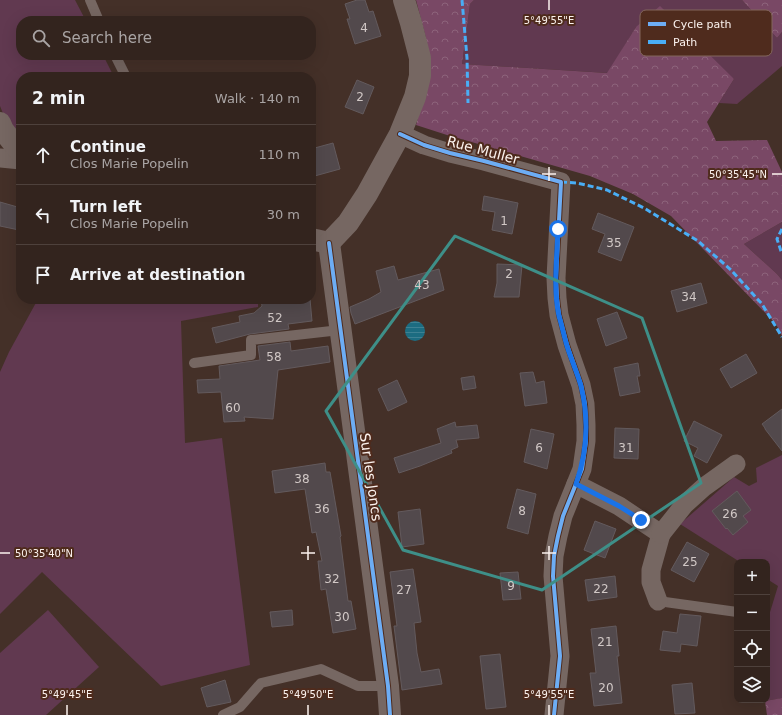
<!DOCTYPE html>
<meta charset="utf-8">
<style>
body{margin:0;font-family:"DejaVu Sans",sans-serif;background:#3b2c27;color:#f1f3f6}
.controls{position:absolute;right:12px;bottom:12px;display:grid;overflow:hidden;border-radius:8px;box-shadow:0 4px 16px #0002}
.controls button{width:36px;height:36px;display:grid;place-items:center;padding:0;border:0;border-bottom:1px solid #4e413c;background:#33241e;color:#f1f3f6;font:20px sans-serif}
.stop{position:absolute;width:12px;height:12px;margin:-9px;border:3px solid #1a73e8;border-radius:50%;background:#fff}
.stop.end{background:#1a73e8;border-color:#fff;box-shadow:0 1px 4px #0008}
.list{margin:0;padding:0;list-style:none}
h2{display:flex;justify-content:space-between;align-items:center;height:52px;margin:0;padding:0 16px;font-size:17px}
h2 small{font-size:13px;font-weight:400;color:#a9a4a4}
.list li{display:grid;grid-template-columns:26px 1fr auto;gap:12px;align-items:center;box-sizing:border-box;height:60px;padding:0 16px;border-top:1px solid #4e413c}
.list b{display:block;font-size:15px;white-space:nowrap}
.list p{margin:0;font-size:13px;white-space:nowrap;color:#a9a4a4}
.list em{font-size:13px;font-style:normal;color:#a9a4a4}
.icon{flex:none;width:22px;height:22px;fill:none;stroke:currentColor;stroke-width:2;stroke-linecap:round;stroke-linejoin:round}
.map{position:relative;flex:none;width:782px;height:715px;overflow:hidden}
.search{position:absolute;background:#33241e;box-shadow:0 4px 16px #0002;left:16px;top:16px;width:300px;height:44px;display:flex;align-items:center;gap:10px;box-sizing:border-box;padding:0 14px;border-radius:16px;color:#a9a4a4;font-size:15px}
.panel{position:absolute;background:#33241e;box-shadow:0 4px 16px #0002;left:16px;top:72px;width:300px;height:232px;border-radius:16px}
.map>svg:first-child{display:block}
.grass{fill:#613950}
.forest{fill:url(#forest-crowns)}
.water{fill:url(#water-rules)}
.building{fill:#52494c;stroke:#635a5d}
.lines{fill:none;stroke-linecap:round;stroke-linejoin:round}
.service{stroke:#766762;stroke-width:10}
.minor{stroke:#766762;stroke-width:19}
.tertiary{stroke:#766762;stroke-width:22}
.quiet{stroke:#49aef6;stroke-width:3;stroke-dasharray:6 3;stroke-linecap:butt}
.cycleway-casing{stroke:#4f2b1d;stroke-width:6}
.cycleway{stroke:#6dadf4;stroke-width:4}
.route{stroke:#1a73e8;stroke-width:5}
.marked{fill:none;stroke:#3e8f88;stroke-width:3;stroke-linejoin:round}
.ticks{fill:none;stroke:#fbf2ee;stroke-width:1.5}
.labels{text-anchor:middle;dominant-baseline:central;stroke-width:4;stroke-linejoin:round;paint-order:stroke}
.number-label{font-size:12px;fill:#d1c8c6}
.street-label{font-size:14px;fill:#fbf2ee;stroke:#4f2b1d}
.key{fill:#4f2b1d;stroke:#83675c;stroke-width:1}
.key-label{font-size:11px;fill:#fbf2ee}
.ticks-label{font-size:10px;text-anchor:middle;fill:#fbf2ee;stroke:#4f2b1d;stroke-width:4;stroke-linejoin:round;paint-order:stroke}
</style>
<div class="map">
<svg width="782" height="715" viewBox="0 0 782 715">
<defs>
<pattern id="forest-crowns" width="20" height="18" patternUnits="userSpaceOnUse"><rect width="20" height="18" fill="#794865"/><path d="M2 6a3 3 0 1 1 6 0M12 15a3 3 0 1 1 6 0" fill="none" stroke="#8d637b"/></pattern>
<pattern id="water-rules" width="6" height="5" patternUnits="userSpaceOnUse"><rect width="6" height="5" fill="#1c6c81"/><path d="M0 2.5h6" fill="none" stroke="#3e8193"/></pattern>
</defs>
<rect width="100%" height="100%" fill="#443028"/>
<g class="grass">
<path d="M 0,0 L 75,0 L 86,21 L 21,21 L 21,55 L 103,55 L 114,77 L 21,77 L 21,137 L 9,128 L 0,106 Z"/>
<path d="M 474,0 L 742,0 L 777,38 L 782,32 L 782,66 L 737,104 L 719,103 L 734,79 L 636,27 L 608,73 L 462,64 L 470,4 Z"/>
<path d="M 782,222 L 782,280 L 777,274 L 744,244 Z"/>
<path d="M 38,299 L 258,299 L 258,307 L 181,321 L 185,443 L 222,438 L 250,665 L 161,686 L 42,572 L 0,614 L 0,372 L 9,352 Z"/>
<path d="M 782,455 L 782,698 L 765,701 L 765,700 L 767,700 L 767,622 L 778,586 L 767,579 L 767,562 L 740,562 L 680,524 L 734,477 L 749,486 L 757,482 L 756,468 Z"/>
<path d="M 48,610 L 99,667 L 46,715 L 0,715 L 0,653 Z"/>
</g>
<g class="forest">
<path d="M 416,0 L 474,0 L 470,4 L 462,64 L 607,73 L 636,27 L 660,6 L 734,79 L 707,122 L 716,141 L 767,140 L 782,172 L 782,222 L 744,244 L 777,274 L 782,280 L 782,336 L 776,324 L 671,216 L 633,194 L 590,176 L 447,135 L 416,125 L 428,81 L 426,38 Z"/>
<path d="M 742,0 L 782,0 L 782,32 L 777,38 Z"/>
<path d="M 782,698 L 782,715 L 767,715 L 765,701 Z"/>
</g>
<circle class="water" cx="415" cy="331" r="10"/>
<g class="building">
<path d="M 357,0 L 365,0 L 369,12 L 373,11 L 381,36 L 355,44 L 347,19 L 350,19 L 345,4 Z"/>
<path d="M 357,80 L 374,87 L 363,114 L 345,107 Z"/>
<path d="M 333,143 L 340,169 L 311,177 L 311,149 Z"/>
<path d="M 484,196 L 518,203 L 512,234 L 492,230 L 495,212 L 482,210 Z"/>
<path d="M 0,202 L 21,208 L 21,222 L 19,230 L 0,226 Z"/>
<path d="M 598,213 L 634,227 L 621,261 L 598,252 L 605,234 L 592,229 Z"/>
<path d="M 497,264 L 522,265 L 519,297 L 494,297 L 497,283 Z"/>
<path d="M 394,266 L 398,280 L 439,269 L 444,290 L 355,324 L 351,313 L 350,307 L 369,299 L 381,292 L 376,271 Z"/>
<path d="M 701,283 L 707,303 L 677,312 L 671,291 Z"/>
<path d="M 261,299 L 310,299 L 312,321 L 288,324 L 289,329 L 250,334 L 216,343 L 212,328 L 240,322 L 239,316 L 254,313 L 262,306 Z"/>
<path d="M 617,312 L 627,338 L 606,346 L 597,319 Z"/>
<path d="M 290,342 L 291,351 L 328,346 L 330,362 L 278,370 L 273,419 L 244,417 L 245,421 L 224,422 L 221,392 L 198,393 L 197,380 L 220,379 L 219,366 L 260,360 L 258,346 Z"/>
<path d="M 746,354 L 757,373 L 731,388 L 720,369 Z"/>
<path d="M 638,363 L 640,376 L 637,376 L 640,392 L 620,396 L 614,368 Z"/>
<path d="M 533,372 L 536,383 L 544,381 L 547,403 L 525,406 L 520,373 Z"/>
<path d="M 474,376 L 476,388 L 463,390 L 461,378 Z"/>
<path d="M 397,380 L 407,402 L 388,411 L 378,389 Z"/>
<path d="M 782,409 L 782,451 L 765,429 L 765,428 L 762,424 Z"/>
<path d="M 694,421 L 722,435 L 707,463 L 694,456 L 698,448 L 684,441 Z"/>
<path d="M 455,422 L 456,427 L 477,425 L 479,438 L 456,440 L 458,447 L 451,450 L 452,453 L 420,466 L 399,473 L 394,458 L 441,443 L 437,429 Z"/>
<path d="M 615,428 L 639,429 L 638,459 L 614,458 Z"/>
<path d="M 531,429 L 554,434 L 547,469 L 524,462 Z"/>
<path d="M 325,463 L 326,472 L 330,472 L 341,536 L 340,537 L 348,601 L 351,601 L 356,629 L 333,633 L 326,589 L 321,590 L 318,561 L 322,561 L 316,532 L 312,533 L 305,489 L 275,493 L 272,471 Z"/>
<path d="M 517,489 L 536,494 L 528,534 L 507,528 Z"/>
<path d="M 737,491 L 751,510 L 743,516 L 748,522 L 733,535 L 727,528 L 726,529 L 712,511 Z"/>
<path d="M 420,509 L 424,544 L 402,547 L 398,512 Z"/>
<path d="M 595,521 L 616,529 L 605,558 L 584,550 Z"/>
<path d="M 687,542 L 709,554 L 694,582 L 671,570 Z"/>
<path d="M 413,569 L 421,622 L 414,623 L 417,653 L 421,672 L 439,669 L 442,684 L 402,690 L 394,626 L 397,626 L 390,572 Z"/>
<path d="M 518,572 L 521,599 L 503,600 L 500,573 Z"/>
<path d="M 615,576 L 617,597 L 588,601 L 585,580 Z"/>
<path d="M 292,610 L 293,625 L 272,627 L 270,612 Z"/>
<path d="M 680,614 L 701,616 L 697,646 L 681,644 L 680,652 L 660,650 L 663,631 L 677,633 Z"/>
<path d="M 616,626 L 619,656 L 617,656 L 622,703 L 594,706 L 590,673 L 596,673 L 591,629 Z"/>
<path d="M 500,654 L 506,707 L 486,709 L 480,656 Z"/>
<path d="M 225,680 L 231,702 L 207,707 L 201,688 Z"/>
<path d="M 692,683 L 695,713 L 675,714 L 672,685 Z"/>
</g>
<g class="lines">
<g class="service">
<path d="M 90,0 L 99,21"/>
<path d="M 115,55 L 126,77"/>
<path d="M 194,363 L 251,355 L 251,340 L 340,330"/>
<path d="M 658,601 L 737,612"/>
<path d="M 223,715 L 240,707 L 261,683 L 321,669 L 358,686 L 388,686"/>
</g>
<g class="minor">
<path d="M 400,134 L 424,145 L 450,153 L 484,161 L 561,182 L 556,278 L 557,298 L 559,315 L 567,345 L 581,385 L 585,404 L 586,425 L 586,441 L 582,469 L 563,516 L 558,536 L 554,556 L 553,576 L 560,656 L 554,715"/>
<path d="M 0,158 L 21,160"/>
<path d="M 576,484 L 619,506 L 661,534 L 651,570 L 651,582 L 658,601"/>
<path d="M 661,534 L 684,505 L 704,487 L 736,464"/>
</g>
<g class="tertiary">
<path d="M 0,123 L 3,130 L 21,153"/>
<path d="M 311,239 L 329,243"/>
<path d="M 329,243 L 388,686 L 390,715"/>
<path d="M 329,243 L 348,223 L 367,194 L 400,134 L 415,97 L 420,76 L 420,58 L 411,23 L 404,0"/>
</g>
<g class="quiet">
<path d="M 462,0 L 467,58 L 468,103"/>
<path d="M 561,182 L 577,183 L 607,190 L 644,208 L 698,241 L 731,270 L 762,304 L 782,337"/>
<path d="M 782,229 L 777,239 L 782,254"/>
</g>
<defs>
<g id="cycleway">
<path d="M 400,134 L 424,145 L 450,153 L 484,161 L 561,182 L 556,278 L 557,298 L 559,315 L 567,345 L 581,385 L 585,404 L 586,425 L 586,441 L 582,469 L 563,516 L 558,536 L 554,556 L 553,576 L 560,656 L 554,715"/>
<path d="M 329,243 L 388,686 L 390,715"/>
</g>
</defs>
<use href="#cycleway" class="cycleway-casing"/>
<use href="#cycleway" class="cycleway"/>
</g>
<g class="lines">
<path class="route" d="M 558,229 C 557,258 553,288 559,316 C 562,326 564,336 567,346 C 571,359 577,372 581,386 C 589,419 587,453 576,484 L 619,506 L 641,520"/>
</g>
<path class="marked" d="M 455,236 L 642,318 L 701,483 L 542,590 L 403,550 L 326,411 Z"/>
<path class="ticks" d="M 549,0 L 549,10M 549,167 L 549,181M 542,174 L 556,174M 772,174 L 782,174M 308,546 L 308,560M 549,546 L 549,560M 0,553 L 10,553M 301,553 L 315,553M 542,553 L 556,553M 67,705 L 67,715M 308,705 L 308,715M 549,705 L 549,715"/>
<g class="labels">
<g class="number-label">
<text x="364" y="28">4</text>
<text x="360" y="97">2</text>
<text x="504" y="221">1</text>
<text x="614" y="243">35</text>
<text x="509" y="274">2</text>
<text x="422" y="285">43</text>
<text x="689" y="297">34</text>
<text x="275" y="318">52</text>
<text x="274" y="357">58</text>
<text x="233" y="408">60</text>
<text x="539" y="448">6</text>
<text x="626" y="448">31</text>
<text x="302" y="479">38</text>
<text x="322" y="509">36</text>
<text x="522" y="511">8</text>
<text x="730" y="514">26</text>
<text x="690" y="562">25</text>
<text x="332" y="579">32</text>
<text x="511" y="586">9</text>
<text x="601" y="589">22</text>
<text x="404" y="590">27</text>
<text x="342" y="617">30</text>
<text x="605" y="642">21</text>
<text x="606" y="688">20</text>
</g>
<g class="street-label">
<text transform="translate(483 150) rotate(15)">Rue Muller</text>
<text transform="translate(371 477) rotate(82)">Sur les Joncs</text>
</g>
</g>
<rect x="640" y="10" width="132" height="46" rx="6" class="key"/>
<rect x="648" y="22" width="18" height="4" fill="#6dadf4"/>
<rect x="648" y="40" width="18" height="4" fill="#49aef6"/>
<g class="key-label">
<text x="673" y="28">Cycle path</text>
<text x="673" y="46">Path</text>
</g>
<g class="ticks-label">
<text x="549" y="24">5°49'55"E</text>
<text x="738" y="178">50°35'45"N</text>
<text x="44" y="557">50°35'40"N</text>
<text x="67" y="698">5°49'45"E</text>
<text x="308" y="698">5°49'50"E</text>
<text x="549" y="698">5°49'55"E</text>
</g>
</svg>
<div class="controls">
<button>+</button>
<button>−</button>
<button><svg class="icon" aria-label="locate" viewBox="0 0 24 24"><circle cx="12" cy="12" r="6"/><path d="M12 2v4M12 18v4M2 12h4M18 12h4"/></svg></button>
<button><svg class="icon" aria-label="layers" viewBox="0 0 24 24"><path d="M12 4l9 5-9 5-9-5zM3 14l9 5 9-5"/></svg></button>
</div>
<div class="stop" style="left:558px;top:229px"></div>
<div class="stop end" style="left:641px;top:520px"></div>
<div class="search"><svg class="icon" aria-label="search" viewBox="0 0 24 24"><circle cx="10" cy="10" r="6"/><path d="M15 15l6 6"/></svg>Search here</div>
<section class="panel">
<h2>2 min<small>Walk · 140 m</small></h2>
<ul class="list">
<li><svg class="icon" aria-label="ahead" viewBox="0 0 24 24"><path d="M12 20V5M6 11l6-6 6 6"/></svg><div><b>Continue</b><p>Clos Marie Popelin</p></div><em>110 m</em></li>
<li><svg class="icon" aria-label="left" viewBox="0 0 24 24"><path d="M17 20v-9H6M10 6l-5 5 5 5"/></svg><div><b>Turn left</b><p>Clos Marie Popelin</p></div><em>30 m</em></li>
<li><svg class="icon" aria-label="arrive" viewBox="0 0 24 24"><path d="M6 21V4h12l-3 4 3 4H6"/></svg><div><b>Arrive at destination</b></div></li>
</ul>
</section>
</div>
